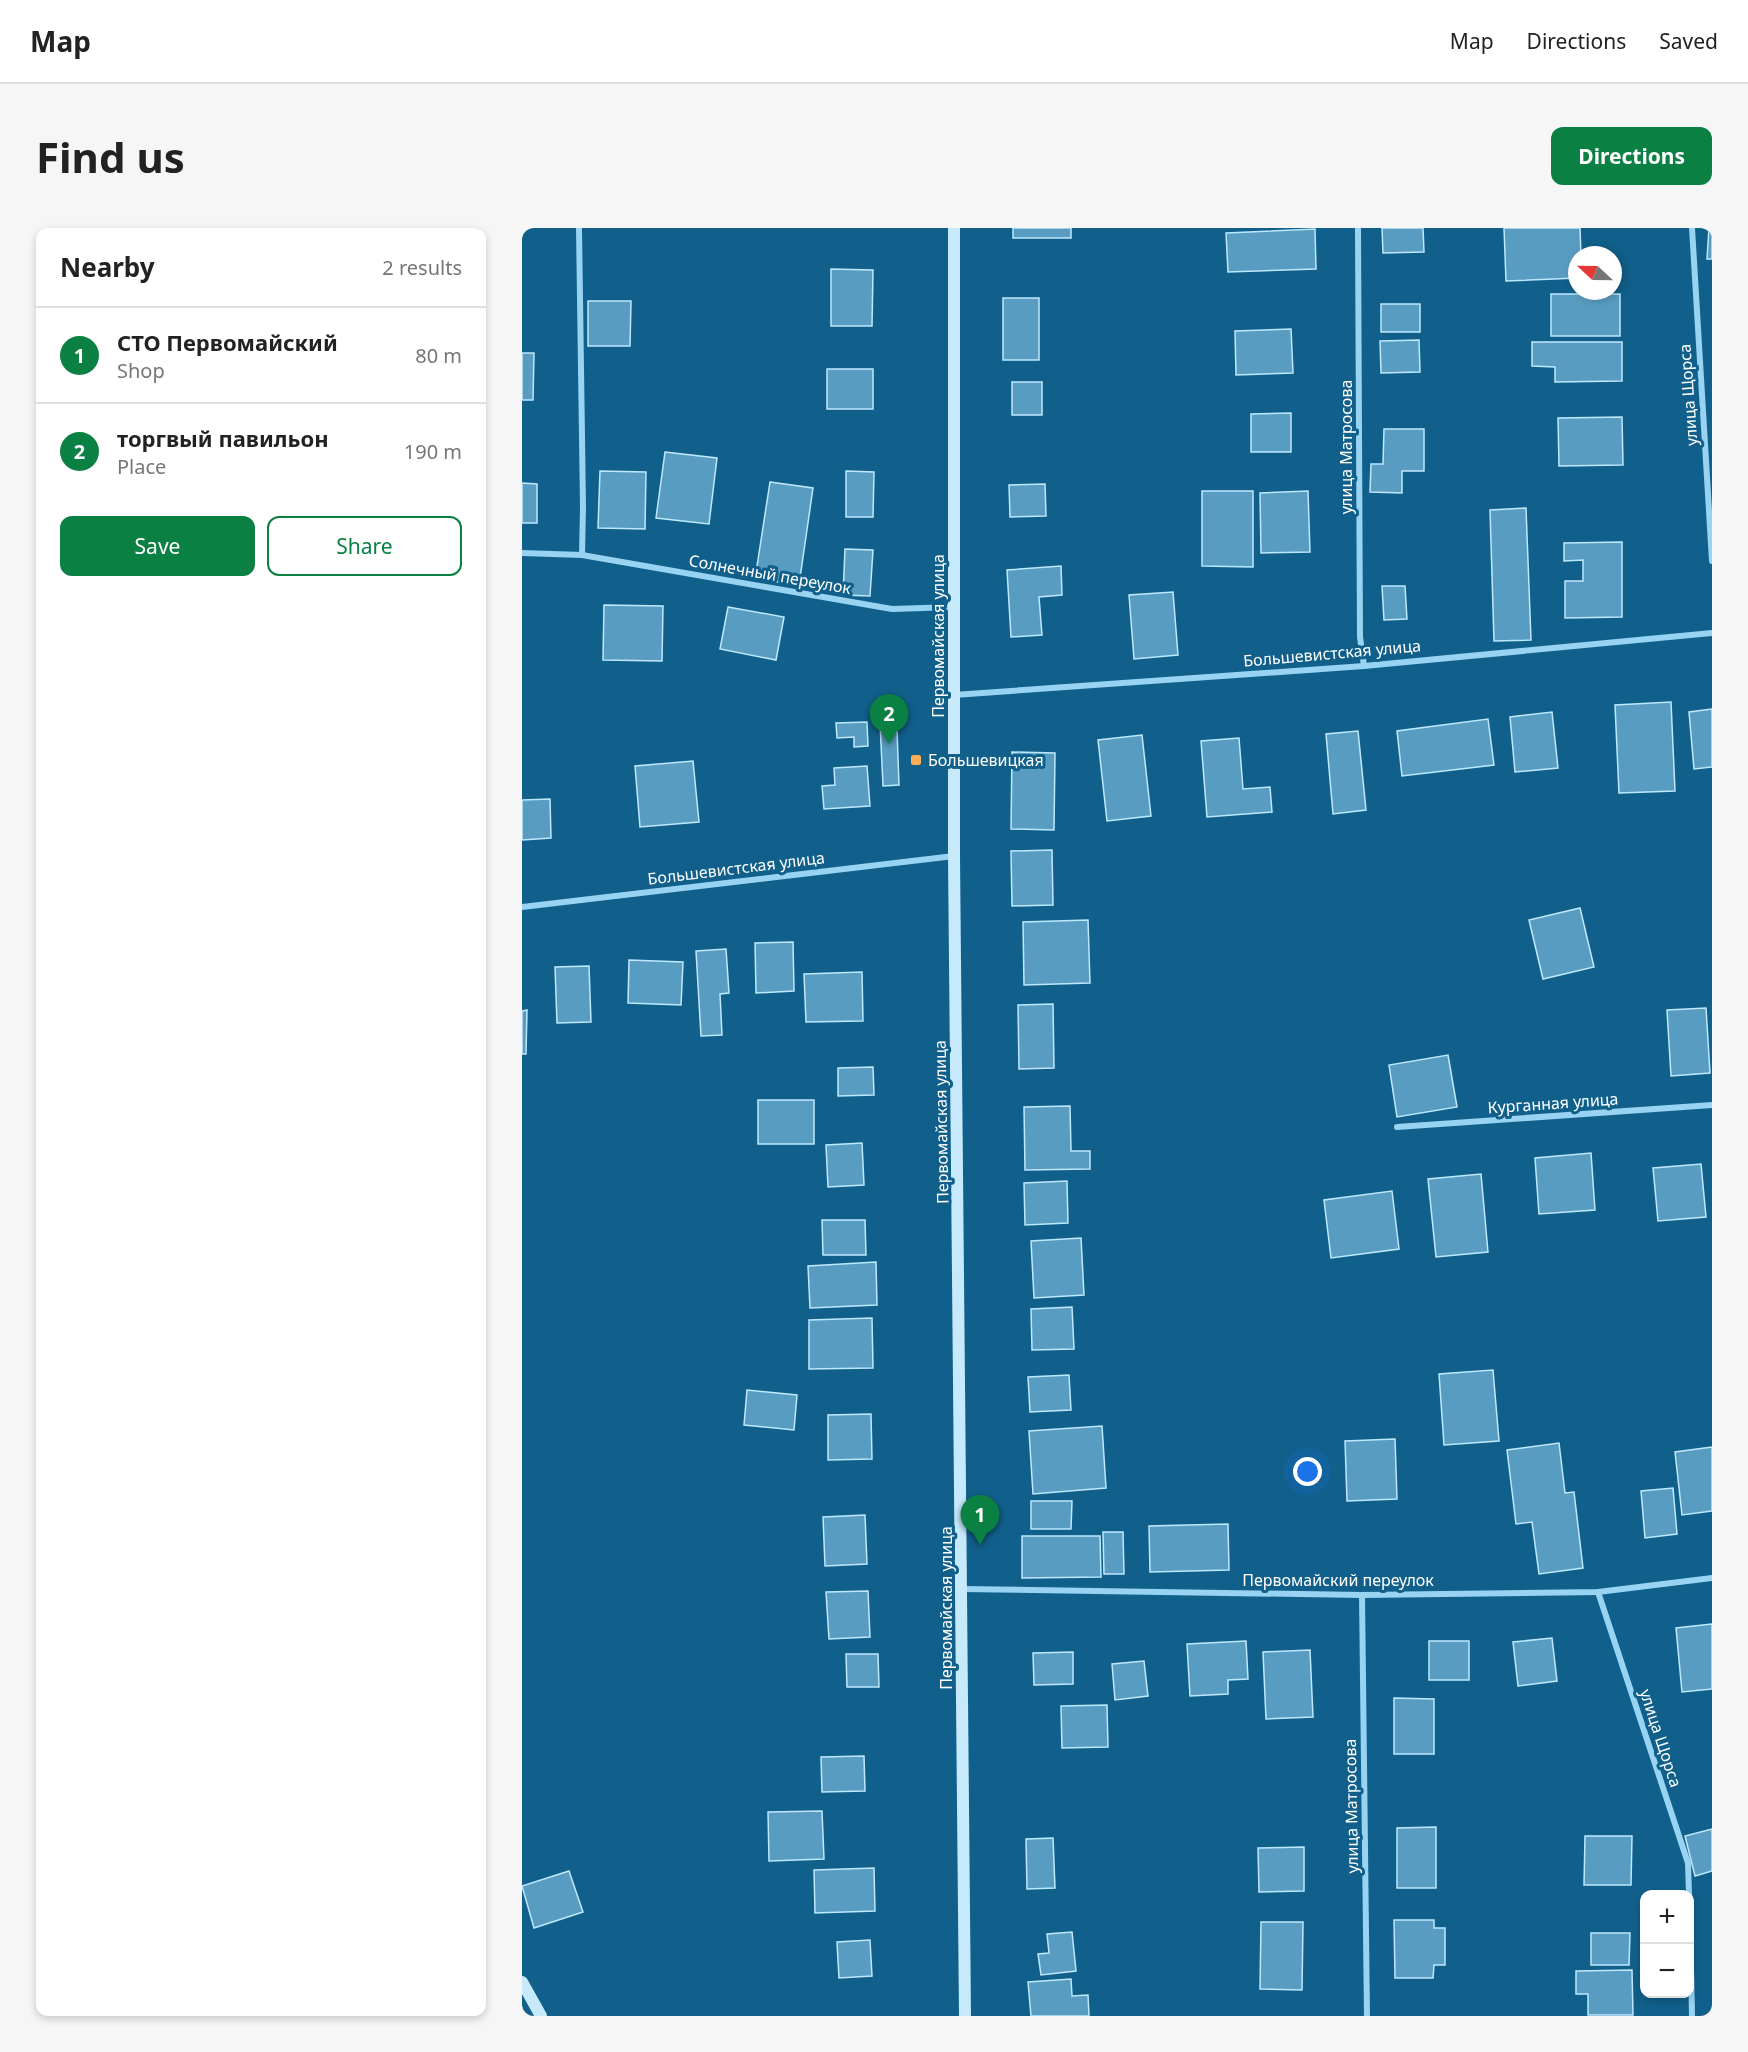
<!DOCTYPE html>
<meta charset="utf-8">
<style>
body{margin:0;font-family:"Noto Sans",sans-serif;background:#f6f6f6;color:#222}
.controls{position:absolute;right:18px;bottom:18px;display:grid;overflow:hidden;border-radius:12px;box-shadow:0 3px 9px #0003}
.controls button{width:54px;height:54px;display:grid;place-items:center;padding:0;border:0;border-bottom:2px solid #e0e0e0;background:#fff;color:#222;font:30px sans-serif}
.compass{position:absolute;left:1046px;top:18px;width:54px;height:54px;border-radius:50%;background:#fff;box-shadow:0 3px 9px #0003;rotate:292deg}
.you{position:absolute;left:786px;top:1244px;width:21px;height:21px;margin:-15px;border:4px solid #fff;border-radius:50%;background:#1a73e8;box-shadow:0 0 0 9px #1a73e833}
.badge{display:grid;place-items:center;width:39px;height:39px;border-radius:50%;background:#0b8043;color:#fff;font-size:20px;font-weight:700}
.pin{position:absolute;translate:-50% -50px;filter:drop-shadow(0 2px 3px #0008)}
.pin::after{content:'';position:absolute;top:32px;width:21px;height:18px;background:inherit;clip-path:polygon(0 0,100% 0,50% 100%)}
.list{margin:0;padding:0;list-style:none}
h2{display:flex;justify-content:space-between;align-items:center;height:78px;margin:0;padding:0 24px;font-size:26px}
h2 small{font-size:20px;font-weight:400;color:#767676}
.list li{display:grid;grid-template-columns:39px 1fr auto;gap:18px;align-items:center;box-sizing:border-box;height:96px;padding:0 24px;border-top:2px solid #e0e0e0}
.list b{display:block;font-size:22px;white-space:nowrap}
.list p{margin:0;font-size:20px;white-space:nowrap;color:#767676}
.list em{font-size:20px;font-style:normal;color:#767676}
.actions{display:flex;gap:12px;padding:18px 24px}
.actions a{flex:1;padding:14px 0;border:2px solid #0b8043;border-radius:12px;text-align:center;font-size:21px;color:#0b8043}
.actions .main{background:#0b8043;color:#fff}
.map{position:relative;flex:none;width:1190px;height:1788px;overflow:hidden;border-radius:12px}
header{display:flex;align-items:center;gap:36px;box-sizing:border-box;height:84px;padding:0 30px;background:#fff;border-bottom:2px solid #e0e0e0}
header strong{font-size:28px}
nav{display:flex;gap:33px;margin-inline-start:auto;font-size:21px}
.intro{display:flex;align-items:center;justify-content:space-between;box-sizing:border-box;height:144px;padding:0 36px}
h1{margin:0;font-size:42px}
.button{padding:15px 27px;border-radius:12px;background:#0b8043;color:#fff;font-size:21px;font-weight:700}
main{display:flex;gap:36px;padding:0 36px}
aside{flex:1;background:#fff;border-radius:12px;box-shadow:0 3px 9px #0003}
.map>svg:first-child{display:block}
.building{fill:#589dc1;stroke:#bee8fd;stroke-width:1.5}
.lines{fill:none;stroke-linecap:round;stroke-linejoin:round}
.street{stroke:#98d3f2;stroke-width:6}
.secondary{stroke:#c6e9fc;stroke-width:12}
.poi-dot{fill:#ffac58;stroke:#11608b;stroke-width:2}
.labels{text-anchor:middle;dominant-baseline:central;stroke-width:6;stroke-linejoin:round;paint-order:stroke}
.street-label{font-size:16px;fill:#fff;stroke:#11608b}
.poi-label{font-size:16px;fill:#fff;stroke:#11608b;text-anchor:start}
</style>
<header>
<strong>Map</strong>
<nav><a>Map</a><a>Directions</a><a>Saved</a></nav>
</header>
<div class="intro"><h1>Find us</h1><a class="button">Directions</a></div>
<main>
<aside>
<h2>Nearby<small>2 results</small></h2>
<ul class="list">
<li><span class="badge">1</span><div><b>СТО Первомайский</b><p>Shop</p></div><em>80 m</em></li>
<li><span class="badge">2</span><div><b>торгвый павильон</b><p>Place</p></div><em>190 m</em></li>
</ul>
<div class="actions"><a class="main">Save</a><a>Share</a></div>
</aside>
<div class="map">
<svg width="1190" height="1788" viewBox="0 0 1190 1788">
<rect width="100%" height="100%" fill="#11608b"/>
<g class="building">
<rect x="491" y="0" width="58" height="10"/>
<path d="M 860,0 L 901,0 L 902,24 L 861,25 Z"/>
<path d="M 982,0 L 1058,0 L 1059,27 L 1055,27 L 1055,50 L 984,53 Z"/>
<path d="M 1187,0 L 1190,0 L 1190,31 L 1185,31 Z"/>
<path d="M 793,1 L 794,41 L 706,44 L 704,5 Z"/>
<path d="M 309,41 L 351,42 L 350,98 L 309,98 Z"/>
<rect x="1029" y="66" width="69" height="42"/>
<rect x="481" y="70" width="36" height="62"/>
<path d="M 66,73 L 109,73 L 108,118 L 66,118 Z"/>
<rect x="859" y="76" width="39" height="28"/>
<path d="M 769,101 L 771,145 L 714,147 L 713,103 Z"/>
<path d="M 897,112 L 898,144 L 859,145 L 858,113 Z"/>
<path d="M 1010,114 L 1100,114 L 1100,153 L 1033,154 L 1033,139 L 1010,138 Z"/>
<path d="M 0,125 L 12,125 L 11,172 L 0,172 Z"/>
<rect x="305" y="141" width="46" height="40"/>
<rect x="490" y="154" width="30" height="33"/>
<path d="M 769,185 L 769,224 L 729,224 L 729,186 Z"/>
<path d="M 1100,189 L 1101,237 L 1037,238 L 1036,190 Z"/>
<path d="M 862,201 L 902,201 L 902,243 L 880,243 L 880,265 L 848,264 L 849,236 L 861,236 Z"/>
<path d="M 143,224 L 195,230 L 187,296 L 134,290 Z"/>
<path d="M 78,243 L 124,244 L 123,301 L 76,300 Z"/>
<path d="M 324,243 L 352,244 L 351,289 L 324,289 Z"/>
<path d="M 248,254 L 291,260 L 277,357 L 233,351 Z"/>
<path d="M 0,255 L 15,256 L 15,295 L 0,295 Z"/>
<path d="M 523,256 L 524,288 L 488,289 L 487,257 Z"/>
<path d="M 680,263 L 731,263 L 731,339 L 680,338 Z"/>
<path d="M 786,263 L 788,324 L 739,325 L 738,265 Z"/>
<path d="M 1004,280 L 1009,412 L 972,413 L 968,282 Z"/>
<path d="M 1100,314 L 1100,389 L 1043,390 L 1043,353 L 1061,353 L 1061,332 L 1042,333 L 1042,315 Z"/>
<path d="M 323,321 L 351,322 L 348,368 L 321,367 Z"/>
<path d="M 539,338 L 540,367 L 517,369 L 520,407 L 489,409 L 485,342 Z"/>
<path d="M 860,358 L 883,358 L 885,391 L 862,392 Z"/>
<path d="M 651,364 L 656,427 L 612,431 L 607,367 Z"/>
<path d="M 82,377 L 141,378 L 140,433 L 81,432 Z"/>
<path d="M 206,379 L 262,389 L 254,432 L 198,421 Z"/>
<path d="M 374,473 L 377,557 L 361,558 L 357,474 Z"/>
<path d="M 1149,474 L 1153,563 L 1097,565 L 1093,477 Z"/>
<path d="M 1190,481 L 1190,539 L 1172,541 L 1167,484 Z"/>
<path d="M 1030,484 L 1036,540 L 993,544 L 988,489 Z"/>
<path d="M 966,491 L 972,537 L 880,548 L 875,503 Z"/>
<path d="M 345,494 L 346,518 L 332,519 L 332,509 L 315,510 L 314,495 Z"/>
<path d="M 836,503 L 844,582 L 811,586 L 804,506 Z"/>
<path d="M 620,507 L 629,588 L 585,593 L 576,512 Z"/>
<path d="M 717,510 L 721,561 L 748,559 L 750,584 L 685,589 L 679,513 Z"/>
<path d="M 490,524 L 533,525 L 532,602 L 489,601 Z"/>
<path d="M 171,533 L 177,594 L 118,599 L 113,538 Z"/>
<path d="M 345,538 L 348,578 L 302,581 L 300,558 L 313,557 L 312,540 Z"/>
<path d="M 28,571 L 29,610 L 0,612 L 0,572 Z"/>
<path d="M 530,622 L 531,677 L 490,678 L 489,623 Z"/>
<path d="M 1058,680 L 1072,739 L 1021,751 L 1007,692 Z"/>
<path d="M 566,692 L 568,755 L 502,757 L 501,694 Z"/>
<path d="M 271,714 L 272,763 L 234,765 L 233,715 Z"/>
<path d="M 204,721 L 207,765 L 198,766 L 200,807 L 179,808 L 174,723 Z"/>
<path d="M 107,732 L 161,734 L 159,777 L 106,775 Z"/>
<path d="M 67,738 L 69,794 L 35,795 L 33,739 Z"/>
<path d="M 340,744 L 341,793 L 284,794 L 282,746 Z"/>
<path d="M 531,776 L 532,840 L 497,841 L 496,777 Z"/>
<path d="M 1184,780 L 1188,845 L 1149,848 L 1145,782 Z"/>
<path d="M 5,782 L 4,826 L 0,826 L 0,783 Z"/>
<path d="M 926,827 L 935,879 L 875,889 L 867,837 Z"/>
<path d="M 351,839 L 352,867 L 316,868 L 316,840 Z"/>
<rect x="236" y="872" width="56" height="44"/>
<path d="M 548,878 L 549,923 L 568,923 L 568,941 L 503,942 L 502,879 Z"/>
<path d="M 340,915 L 342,957 L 306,959 L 304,917 Z"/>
<path d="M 1069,925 L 1073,982 L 1017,986 L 1013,930 Z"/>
<path d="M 1179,936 L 1184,989 L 1136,993 L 1131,940 Z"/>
<path d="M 959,946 L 966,1024 L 914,1029 L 906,951 Z"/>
<path d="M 545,953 L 546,995 L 503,997 L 502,955 Z"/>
<path d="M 870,963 L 877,1021 L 809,1030 L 802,972 Z"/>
<path d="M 300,992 L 343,992 L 344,1027 L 301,1027 Z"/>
<path d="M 559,1010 L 562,1067 L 512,1070 L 509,1013 Z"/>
<path d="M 354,1034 L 355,1077 L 288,1080 L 286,1038 Z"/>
<path d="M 550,1079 L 552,1121 L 510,1122 L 509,1081 Z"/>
<path d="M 350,1090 L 351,1140 L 287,1141 L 287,1092 Z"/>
<path d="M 971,1142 L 977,1213 L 922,1217 L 917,1146 Z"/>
<path d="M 547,1147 L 549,1182 L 508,1184 L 506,1149 Z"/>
<path d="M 225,1162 L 275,1167 L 272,1202 L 222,1197 Z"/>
<path d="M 349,1186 L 350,1231 L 306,1232 L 306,1187 Z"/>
<path d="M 580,1198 L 584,1260 L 511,1266 L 507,1203 Z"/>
<path d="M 873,1211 L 875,1271 L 825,1273 L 823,1213 Z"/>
<path d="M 1037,1215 L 1043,1265 L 1052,1264 L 1061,1340 L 1017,1346 L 1010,1294 L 994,1296 L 985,1222 Z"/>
<path d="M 1190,1219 L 1190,1283 L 1160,1287 L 1153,1224 Z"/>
<path d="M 1151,1260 L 1155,1306 L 1123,1310 L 1119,1263 Z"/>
<path d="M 509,1273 L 550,1273 L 549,1301 L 509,1301 Z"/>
<path d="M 343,1287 L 345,1336 L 303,1338 L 301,1289 Z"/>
<path d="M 706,1296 L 707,1342 L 628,1344 L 627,1298 Z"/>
<path d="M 581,1304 L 601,1304 L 602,1346 L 582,1346 Z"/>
<path d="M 500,1308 L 578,1308 L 579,1349 L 500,1350 Z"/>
<path d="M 346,1363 L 348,1409 L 307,1411 L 304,1364 Z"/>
<path d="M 1190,1396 L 1190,1461 L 1160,1464 L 1154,1400 Z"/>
<path d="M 1030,1410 L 1035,1453 L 996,1458 L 991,1414 Z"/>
<path d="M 724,1413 L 726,1451 L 706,1452 L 706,1466 L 668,1468 L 665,1416 Z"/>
<rect x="907" y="1413" width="40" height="39"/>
<path d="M 788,1422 L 791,1489 L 744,1491 L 741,1424 Z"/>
<path d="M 551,1424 L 551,1456 L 512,1457 L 511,1425 Z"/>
<path d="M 324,1426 L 356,1426 L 357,1459 L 325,1459 Z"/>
<path d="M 622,1433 L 626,1468 L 593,1472 L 590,1436 Z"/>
<path d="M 872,1470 L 912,1471 L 912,1526 L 872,1526 Z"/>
<path d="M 585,1477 L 586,1519 L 540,1520 L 539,1478 Z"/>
<path d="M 342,1528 L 343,1563 L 300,1564 L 299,1529 Z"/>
<path d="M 300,1583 L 302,1631 L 247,1633 L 246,1584 Z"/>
<path d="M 914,1599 L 914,1660 L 875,1660 L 875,1600 Z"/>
<path d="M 1190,1601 L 1190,1643 L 1173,1648 L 1163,1608 Z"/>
<path d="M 1063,1608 L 1110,1608 L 1109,1657 L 1062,1657 Z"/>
<path d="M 531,1610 L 533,1660 L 505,1661 L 504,1611 Z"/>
<path d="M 782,1619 L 782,1663 L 737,1664 L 736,1620 Z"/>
<path d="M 352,1640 L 353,1683 L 293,1685 L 292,1642 Z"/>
<path d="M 47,1643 L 61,1684 L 12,1700 L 0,1658 Z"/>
<path d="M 872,1692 L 912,1692 L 912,1700 L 923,1700 L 923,1737 L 912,1737 L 911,1750 L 873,1750 Z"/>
<path d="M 739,1694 L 781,1694 L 780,1762 L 738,1761 Z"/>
<path d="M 550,1704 L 554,1743 L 519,1747 L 516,1726 L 527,1725 L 525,1706 Z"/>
<path d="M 1069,1705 L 1108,1705 L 1107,1737 L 1069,1737 Z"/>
<path d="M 348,1712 L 350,1748 L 317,1750 L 315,1714 Z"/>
<path d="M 1110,1742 L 1111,1787 L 1066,1787 L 1066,1766 L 1054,1766 L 1054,1743 Z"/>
<path d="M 549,1751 L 550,1768 L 566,1767 L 567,1788 L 509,1788 L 506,1754 Z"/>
</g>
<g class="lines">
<g class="street">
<path d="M 57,0 L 61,279 L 60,327"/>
<path d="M 836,0 L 838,409 L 842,438"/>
<path d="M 1170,0 L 1190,333"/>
<path d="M 0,325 L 60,327 L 370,381 L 432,379"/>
<path d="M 432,467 L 842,438 L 1190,405"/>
<path d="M 0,679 L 432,628"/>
<path d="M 875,899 L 1190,877"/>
<path d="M 440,1361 L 840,1367 L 1076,1364 L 1190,1350"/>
<path d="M 1076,1364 L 1166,1635 L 1167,1666"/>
<path d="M 840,1367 L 845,1788"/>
<path d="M 1168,1685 L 1170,1788"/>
</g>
<g class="secondary">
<path d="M 432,0 L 432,628 L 443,1788"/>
<path d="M 0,1754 L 19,1788"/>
</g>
</g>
<rect class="poi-dot" x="388" y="526" width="12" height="12" rx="3"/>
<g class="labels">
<g class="street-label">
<text transform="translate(1166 167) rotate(-94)">улица Щорса</text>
<text transform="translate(824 219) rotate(-90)">улица Матросова</text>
<text transform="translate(248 346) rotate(10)">Солнечный переулок</text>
<text transform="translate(416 408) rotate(-90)">Первомайская улица</text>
<text transform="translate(810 425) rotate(-5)">Большевистская улица</text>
<text transform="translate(214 640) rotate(-7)">Большевистская улица</text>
<text transform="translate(1031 875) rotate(-4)">Курганная улица</text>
<text transform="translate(419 894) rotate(-91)">Первомайская улица</text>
<text x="816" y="1352">Первомайский переулок</text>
<text transform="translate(424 1380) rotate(-90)">Первомайская улица</text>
<text transform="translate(1139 1510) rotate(72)">улица Щорса</text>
<text transform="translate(829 1578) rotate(-91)">улица Матросова</text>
</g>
<g class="poi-label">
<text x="406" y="532">Большевицкая</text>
</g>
</g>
</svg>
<div class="controls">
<button>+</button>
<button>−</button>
</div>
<svg class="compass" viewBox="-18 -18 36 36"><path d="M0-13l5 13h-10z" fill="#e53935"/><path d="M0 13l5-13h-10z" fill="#767676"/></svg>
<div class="you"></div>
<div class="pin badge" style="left:458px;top:1317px">1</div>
<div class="pin badge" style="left:367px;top:516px">2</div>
</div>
</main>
